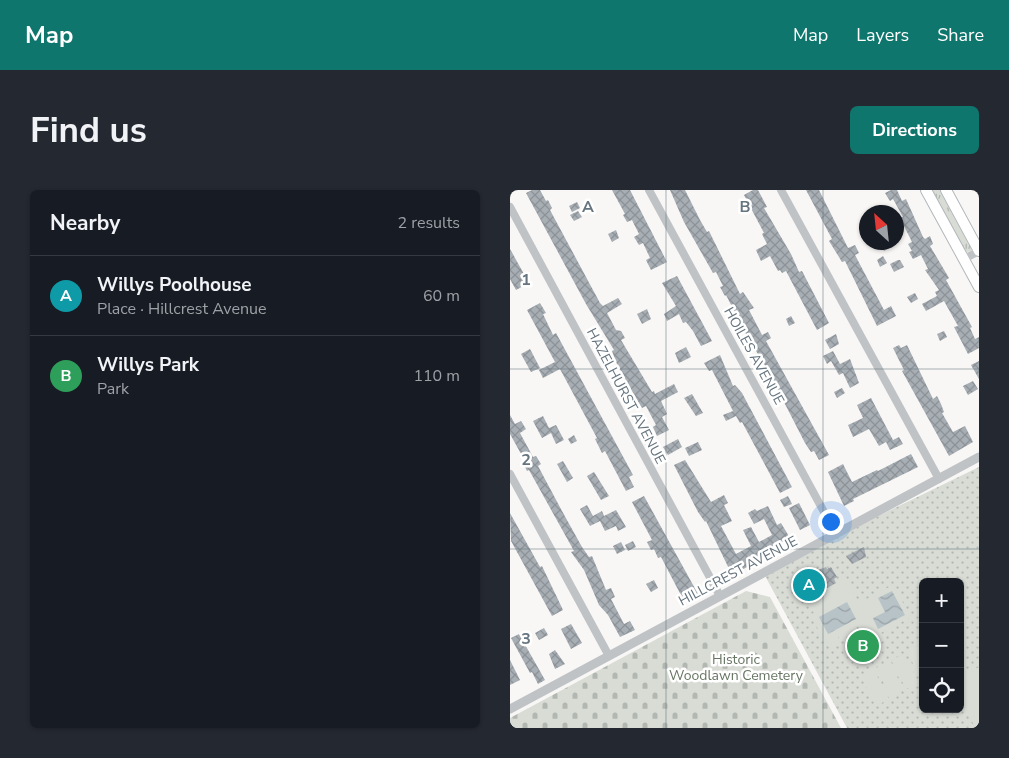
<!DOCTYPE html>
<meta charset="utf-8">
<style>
body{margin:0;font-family:"Nunito Sans",sans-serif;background:#242831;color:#f1f3f6}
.controls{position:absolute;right:15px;bottom:15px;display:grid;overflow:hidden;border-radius:8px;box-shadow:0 1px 4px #0004}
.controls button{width:45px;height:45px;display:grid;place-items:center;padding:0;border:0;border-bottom:1px solid #363941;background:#171b24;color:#f1f3f6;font:25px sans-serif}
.compass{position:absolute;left:349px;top:15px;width:45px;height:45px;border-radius:50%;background:#171b24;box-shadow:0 1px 4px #0004;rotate:333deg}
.you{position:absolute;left:320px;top:331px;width:18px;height:18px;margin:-12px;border:4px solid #fff;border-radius:50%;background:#1a73e8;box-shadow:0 0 0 8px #1a73e833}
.badge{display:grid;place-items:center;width:32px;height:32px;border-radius:50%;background:#0f766e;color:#fff;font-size:16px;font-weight:700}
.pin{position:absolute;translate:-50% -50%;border:2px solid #fff;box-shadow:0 1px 5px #0006}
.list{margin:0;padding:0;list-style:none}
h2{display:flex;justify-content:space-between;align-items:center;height:65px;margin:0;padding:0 20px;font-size:21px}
h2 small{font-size:16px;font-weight:400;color:#9ea1a6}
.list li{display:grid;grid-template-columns:32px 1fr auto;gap:15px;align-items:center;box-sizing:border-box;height:80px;padding:0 20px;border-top:1px solid #363941}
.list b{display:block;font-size:19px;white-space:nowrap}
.list p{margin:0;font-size:16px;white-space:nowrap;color:#9ea1a6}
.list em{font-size:16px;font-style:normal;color:#9ea1a6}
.icon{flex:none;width:28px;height:28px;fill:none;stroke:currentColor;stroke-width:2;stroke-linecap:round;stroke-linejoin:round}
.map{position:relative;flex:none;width:469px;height:538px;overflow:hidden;border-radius:8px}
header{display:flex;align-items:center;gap:30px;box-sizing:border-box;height:70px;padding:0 25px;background:#0f766e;color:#fff}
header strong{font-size:24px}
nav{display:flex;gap:28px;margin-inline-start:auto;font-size:18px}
.intro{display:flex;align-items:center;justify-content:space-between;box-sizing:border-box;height:120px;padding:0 30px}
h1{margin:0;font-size:35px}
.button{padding:12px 22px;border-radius:8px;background:#0f766e;color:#fff;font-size:18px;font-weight:700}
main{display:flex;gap:30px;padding:0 30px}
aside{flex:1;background:#171b24;border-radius:8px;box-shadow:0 1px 4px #0004}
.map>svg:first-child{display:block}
.grass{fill:url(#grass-tufts)}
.cemetery{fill:url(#cemetery-stones)}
.park{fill:url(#park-dots);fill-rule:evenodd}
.pitch{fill:#d8dcd5}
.water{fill:url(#water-waves)}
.building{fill:url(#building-cross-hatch)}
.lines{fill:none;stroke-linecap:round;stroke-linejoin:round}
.secondary-casing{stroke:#b1b7bb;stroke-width:12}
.minor{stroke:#bfc3c6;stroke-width:8}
.tertiary{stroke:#bfc3c6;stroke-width:9}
.secondary{stroke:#fff;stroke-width:10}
.grid{fill:none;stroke:#65747e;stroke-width:1;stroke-opacity:0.55}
.labels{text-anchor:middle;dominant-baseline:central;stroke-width:5;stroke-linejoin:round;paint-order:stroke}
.street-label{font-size:14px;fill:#65747e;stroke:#fff}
.park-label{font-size:14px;fill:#677663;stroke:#fff}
.grid-label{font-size:16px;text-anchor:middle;font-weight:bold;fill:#65747e;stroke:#fff;stroke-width:5;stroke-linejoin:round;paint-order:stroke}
</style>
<header>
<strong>Map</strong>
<nav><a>Map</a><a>Layers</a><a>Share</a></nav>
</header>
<div class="intro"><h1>Find us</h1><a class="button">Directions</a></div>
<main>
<aside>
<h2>Nearby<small>2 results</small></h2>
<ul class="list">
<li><span class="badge" style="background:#0f9aa8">A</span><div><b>Willys Poolhouse</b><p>Place · Hillcrest Avenue</p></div><em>60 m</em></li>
<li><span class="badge" style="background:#2e9e5b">B</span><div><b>Willys Park</b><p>Park</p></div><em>110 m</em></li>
</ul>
</aside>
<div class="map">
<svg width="469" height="538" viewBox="0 0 469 538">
<defs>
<pattern id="grass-tufts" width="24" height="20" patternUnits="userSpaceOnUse" patternTransform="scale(1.25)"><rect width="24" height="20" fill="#d8dcd5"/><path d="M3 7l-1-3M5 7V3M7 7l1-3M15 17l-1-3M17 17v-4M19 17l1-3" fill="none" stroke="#b3b7b2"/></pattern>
<pattern id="cemetery-stones" width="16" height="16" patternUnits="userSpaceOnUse" patternTransform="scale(1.25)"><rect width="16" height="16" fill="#d8dcd5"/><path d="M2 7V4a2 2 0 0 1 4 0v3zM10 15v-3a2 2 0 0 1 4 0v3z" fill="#b3b7b2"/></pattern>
<pattern id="park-dots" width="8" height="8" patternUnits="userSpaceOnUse" patternTransform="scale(1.25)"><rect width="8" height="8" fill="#d8dcd5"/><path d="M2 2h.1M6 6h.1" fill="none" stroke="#b3b7b2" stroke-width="1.8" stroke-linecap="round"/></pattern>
<pattern id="water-waves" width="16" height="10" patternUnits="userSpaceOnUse" patternTransform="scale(1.25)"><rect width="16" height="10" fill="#b8c3c7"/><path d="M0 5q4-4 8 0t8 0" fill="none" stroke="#99a3a7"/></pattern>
<pattern id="building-cross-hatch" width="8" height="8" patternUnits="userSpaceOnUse" patternTransform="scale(1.25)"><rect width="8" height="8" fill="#a7aeb4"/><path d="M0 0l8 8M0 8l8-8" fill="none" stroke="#8c9298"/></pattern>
</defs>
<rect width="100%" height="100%" fill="#f8f7f5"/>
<path class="grass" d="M 421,0 L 432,0 L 462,58 L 461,61 L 457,62 L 454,60 Z"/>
<path class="cemetery" d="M 236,401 L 260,407 L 331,538 L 0,538 L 0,528 Z"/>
<path class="park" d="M 469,277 L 469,538 L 337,538 L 253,382 ZM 413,392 L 450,392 L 450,519 L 413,519 Z"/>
<g class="pitch">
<path d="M 316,377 L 318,378 L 321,377 L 327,387 L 324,389 L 326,393 L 336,387 L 349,413 L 383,395 L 401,427 L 361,448 L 353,434 L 328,447 L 331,453 L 324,457 L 320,451 L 316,453 L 300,425 L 304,423 L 287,392 L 306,380 L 307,382 Z"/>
<path d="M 410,455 L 413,460 L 412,491 L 397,462 Z"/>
<path d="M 394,464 L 409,493 L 396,499 L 381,470 Z"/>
<path d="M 379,471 L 394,500 L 381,507 L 366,478 Z"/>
<path d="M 469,477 L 469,538 L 466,538 L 450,513 L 450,489 Z"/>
<path d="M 364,480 L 379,509 L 366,516 L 351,487 Z"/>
</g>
<g class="water">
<path d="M 382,401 L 395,425 L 368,439 L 363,428 L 375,422 L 368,408 Z"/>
<path d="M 337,412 L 346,429 L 318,444 L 309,427 Z"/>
</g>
<g class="building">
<path d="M 22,0 L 30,0 L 36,11 L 38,10 L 42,18 L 40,20 L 90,113 L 93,116 L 108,108 L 112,114 L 97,123 L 106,140 L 111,141 L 115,148 L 111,150 L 142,202 L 144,201 L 145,204 L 164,194 L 168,202 L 151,211 L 157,224 L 152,227 L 159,240 L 147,246 L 143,237 L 146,235 L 136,216 L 132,218 L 126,208 L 106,172 L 102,161 L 104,160 L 76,114 L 16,3 Z"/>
<path d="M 102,0 L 120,0 L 157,72 L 141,80 L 136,70 L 140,68 L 133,53 L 129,55 L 124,47 L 129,44 L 122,30 L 117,32 L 113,25 L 115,24 Z"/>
<path d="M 160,0 L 175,0 L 190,30 L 197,42 L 199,41 L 230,104 L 233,102 L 244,118 L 239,120 L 251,143 L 252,145 L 258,142 L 261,148 L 256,151 L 319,265 L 309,270 L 304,261 L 301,262 L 295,253 L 256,177 L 238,148 L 216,105 L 215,106 L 210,97 L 213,96 L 206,82 L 203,83 L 174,32 Z"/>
<path d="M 243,0 L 248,0 L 257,17 L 254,18 L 281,64 L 289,82 L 292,81 L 319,133 L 307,140 L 276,81 L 272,83 L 270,80 L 268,81 L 260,66 L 251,71 L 246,60 L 257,54 L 252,44 L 254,43 L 234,5 Z"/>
<path d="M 296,0 L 309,0 L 338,58 L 345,55 L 349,63 L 345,65 L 374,120 L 381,116 L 386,126 L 367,136 L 335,71 L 332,72 L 319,51 L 322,49 Z"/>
<path d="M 381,0 L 387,0 L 392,11 L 396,9 L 413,47 L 415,49 L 420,46 L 423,54 L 420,56 L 439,88 L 436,90 L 462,137 L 460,138 L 465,149 L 469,147 L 469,158 L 458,164 L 444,137 L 448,136 L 434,111 L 416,121 L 412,114 L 427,106 L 425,102 L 429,100 L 415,80 L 418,79 L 411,65 L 403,69 L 399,62 L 402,61 L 398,54 L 402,52 L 390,28 L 393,27 L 383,9 L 380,11 L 375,3 Z"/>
<path d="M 67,12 L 70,18 L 62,22 L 59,16 Z"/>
<path d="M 68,21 L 72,27 L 64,31 L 60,25 Z"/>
<path d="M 106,40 L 109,48 L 102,52 L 98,44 Z"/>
<path d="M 370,52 L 389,52 L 374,61 Z"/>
<path d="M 0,59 L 19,93 L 6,100 L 0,89 Z"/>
<path d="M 373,66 L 377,73 L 370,77 L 367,70 Z"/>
<path d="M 388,70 L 390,70 L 394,77 L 384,82 L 380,74 Z"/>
<path d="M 167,86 L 202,151 L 191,156 L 183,141 L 176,132 L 173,133 L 169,124 L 157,131 L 154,124 L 166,116 L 152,93 Z"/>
<path d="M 405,103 L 408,109 L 401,113 L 397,107 Z"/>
<path d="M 30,113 L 36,123 L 33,124 L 43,145 L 46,143 L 123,285 L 119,287 L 124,297 L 116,301 L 95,261 L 92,263 L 85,249 L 87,248 L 50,179 L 33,188 L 29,180 L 45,172 L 17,120 Z"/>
<path d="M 137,119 L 141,129 L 132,134 L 127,124 Z"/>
<path d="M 281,126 L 285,133 L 279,136 L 276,129 Z"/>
<path d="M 434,141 L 437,147 L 430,151 L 427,144 Z"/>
<path d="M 326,144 L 329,154 L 320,159 L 315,150 Z"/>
<path d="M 389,155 L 391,158 L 397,155 L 423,209 L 427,206 L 431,214 L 434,222 L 432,223 L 443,242 L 455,236 L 463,252 L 439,266 L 392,181 L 394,180 L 383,158 Z"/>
<path d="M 176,157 L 181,167 L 169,173 L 165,163 Z"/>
<path d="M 20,159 L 30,178 L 21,182 L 11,164 Z"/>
<path d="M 323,161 L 330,174 L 340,169 L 349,193 L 340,198 L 333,183 L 329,185 L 321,171 L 317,174 L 313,166 Z"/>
<path d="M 210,165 L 223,196 L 225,195 L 232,203 L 282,297 L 270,303 L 232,232 L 230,233 L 226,226 L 216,231 L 213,225 L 223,221 L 202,180 L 199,181 L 194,173 Z"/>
<path d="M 469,171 L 469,189 L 461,175 Z"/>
<path d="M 463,191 L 468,199 L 458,205 L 453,196 Z"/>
<path d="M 332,198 L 335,203 L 327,208 L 324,202 Z"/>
<path d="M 182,204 L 193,223 L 186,226 L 174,208 Z"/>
<path d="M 361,208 L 383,250 L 389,247 L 393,254 L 380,260 L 376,252 L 369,256 L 359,239 L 343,247 L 338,235 L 353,228 L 347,215 Z"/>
<path d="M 0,225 L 5,234 L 11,231 L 16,239 L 10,243 L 23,267 L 26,266 L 31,274 L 28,276 L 52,321 L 72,357 L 79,367 L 82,366 L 96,400 L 101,398 L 105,407 L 101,409 L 114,434 L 120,431 L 125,440 L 110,447 L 98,425 L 89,415 L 74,380 L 61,362 L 64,361 L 19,280 L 17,281 L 13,273 L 15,271 L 0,244 Z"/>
<path d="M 33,226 L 39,238 L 46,235 L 54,250 L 46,254 L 41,243 L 32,248 L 23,231 Z"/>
<path d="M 64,245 L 67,251 L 61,254 L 58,249 Z"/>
<path d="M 168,249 L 172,257 L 158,265 L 153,257 Z"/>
<path d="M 188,252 L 192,260 L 179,266 L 175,258 Z"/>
<path d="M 401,264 L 408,277 L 343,309 L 344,311 L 334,316 L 318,282 L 333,274 L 342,292 L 367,280 L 368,281 Z"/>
<path d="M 175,270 L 201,312 L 214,305 L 218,313 L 214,315 L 222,331 L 211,336 L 226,364 L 241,356 L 233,340 L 241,337 L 249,352 L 262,345 L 254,329 L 244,334 L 238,323 L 245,319 L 247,321 L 258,316 L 267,335 L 271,333 L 280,348 L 263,357 L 266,362 L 222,385 L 196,331 L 195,332 L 188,322 L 164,275 Z"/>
<path d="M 53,271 L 63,288 L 57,292 L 47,274 Z"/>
<path d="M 84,282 L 99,306 L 91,310 L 77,286 Z"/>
<path d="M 134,306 L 188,404 L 174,411 L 151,367 L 148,368 L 144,359 L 141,360 L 137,352 L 142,350 L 122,312 Z"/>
<path d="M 278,306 L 282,314 L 274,317 L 270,310 Z"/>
<path d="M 289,313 L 300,335 L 290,340 L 279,318 Z"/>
<path d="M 77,315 L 83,326 L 92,321 L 94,326 L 106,320 L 116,337 L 108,341 L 106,336 L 95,341 L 90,331 L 80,336 L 70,319 Z"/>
<path d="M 0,323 L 30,377 L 32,376 L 53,420 L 42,426 L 1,351 Z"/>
<path d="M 123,351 L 126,357 L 118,361 L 115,355 Z"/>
<path d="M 111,352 L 115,360 L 107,364 L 103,356 Z"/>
<path d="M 354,357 L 356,367 L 342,374 L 336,366 Z"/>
<path d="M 316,377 L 317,379 L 321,377 L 327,387 L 324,389 L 326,393 L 312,401 L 314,404 L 298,412 L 287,392 L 298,384 Z"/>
<path d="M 144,390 L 148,398 L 141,402 L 136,394 Z"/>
<path d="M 61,434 L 72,453 L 61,459 L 51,439 Z"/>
<path d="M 34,438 L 38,445 L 29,450 L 25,443 Z"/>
<path d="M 9,444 L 35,490 L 28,494 L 22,482 L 20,483 L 1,448 Z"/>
<path d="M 45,460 L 55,474 L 45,479 L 39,464 Z"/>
<path d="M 0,470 L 10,490 L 0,495 Z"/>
</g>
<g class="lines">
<defs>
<g id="secondary">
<path d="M 416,0 L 469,97"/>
<path d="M 436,0 L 469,61"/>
</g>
</defs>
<use href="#secondary" class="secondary-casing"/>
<g class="minor">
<path d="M 139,0 L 326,344"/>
<path d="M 271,0 L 429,289"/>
<path d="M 0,17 L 210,406"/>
<path d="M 454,69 L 469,61"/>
<path d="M 0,284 L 99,466"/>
</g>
<path class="tertiary" d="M 0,519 L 469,267"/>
<use href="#secondary" class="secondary"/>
</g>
<path class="grid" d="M 156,0 L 156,538M 313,0 L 313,538M 0,179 L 469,179M 0,359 L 469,359"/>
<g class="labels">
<g class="street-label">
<text transform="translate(244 166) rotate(61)">HOILES AVENUE</text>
<text transform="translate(116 206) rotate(62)">HAZELHURST AVENUE</text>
<text transform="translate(228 381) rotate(-28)">HILLCREST AVENUE</text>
</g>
<g class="park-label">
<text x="226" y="469">Historic<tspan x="226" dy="16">Woodlawn Cemetery</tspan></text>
</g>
</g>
<g class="grid-label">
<text x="78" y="22">A</text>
<text x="235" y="22">B</text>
<text x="16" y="95">1</text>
<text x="16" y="275">2</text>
<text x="16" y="454">3</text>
</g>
</svg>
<div class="controls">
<button>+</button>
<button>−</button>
<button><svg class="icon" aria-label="locate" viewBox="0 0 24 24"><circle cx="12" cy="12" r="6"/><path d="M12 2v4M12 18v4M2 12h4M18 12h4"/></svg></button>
</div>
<svg class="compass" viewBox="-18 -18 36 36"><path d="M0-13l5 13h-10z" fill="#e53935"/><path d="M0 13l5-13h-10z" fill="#9ea1a6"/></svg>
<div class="you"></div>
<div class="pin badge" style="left:299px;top:395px;background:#0f9aa8">A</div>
<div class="pin badge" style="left:353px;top:456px;background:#2e9e5b">B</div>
</div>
</main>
